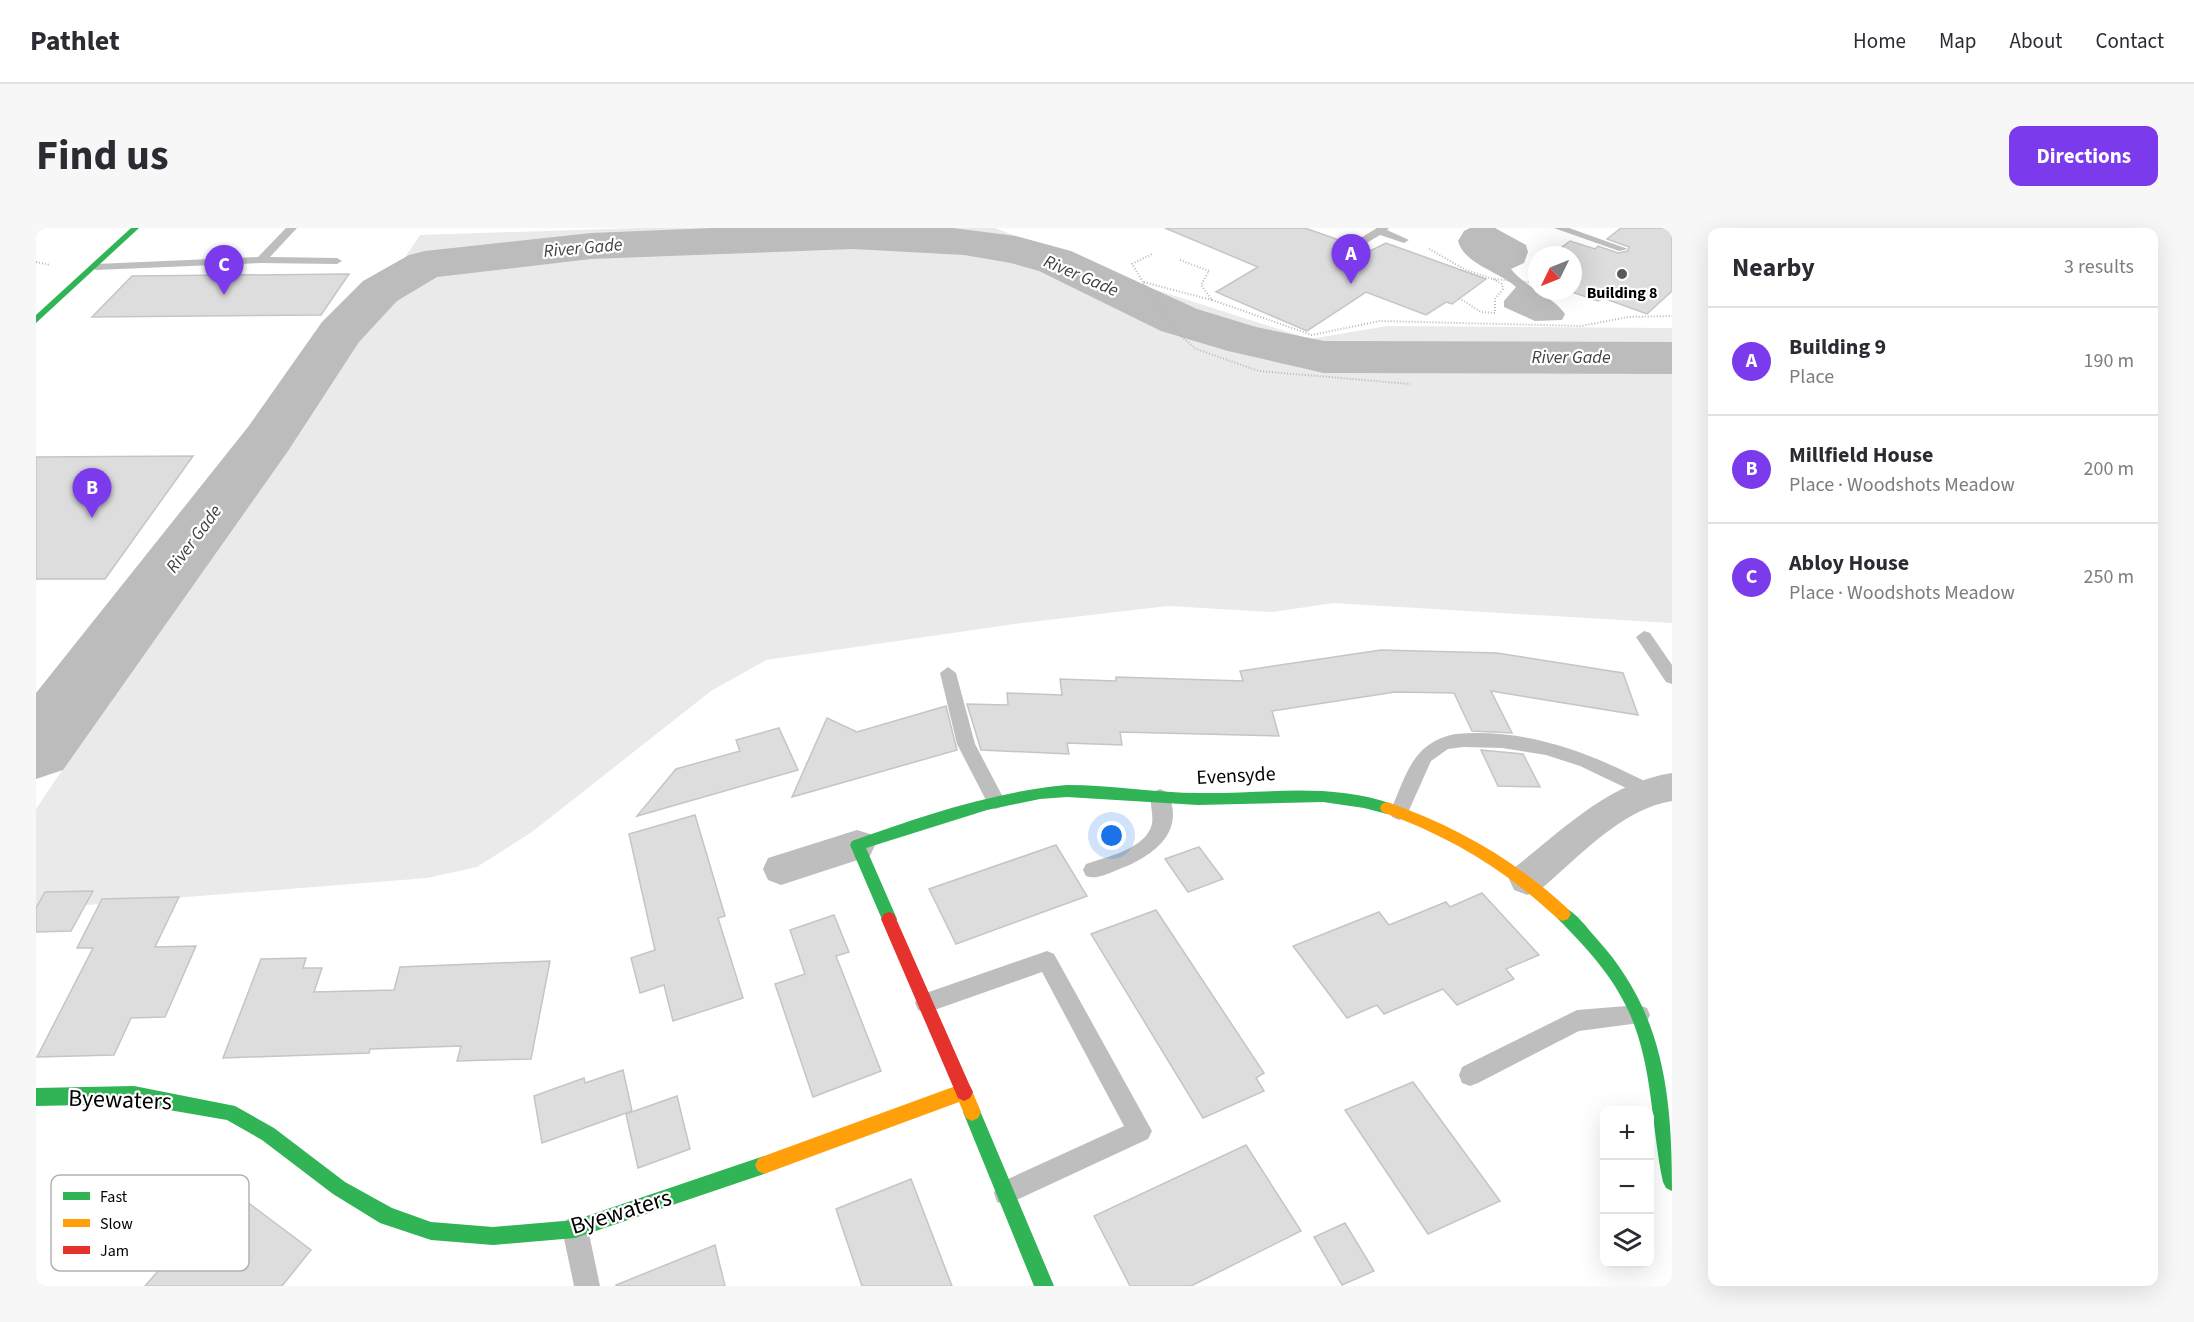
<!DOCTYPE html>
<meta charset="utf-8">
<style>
body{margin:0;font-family:"Source Sans 3",sans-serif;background:#f7f7f7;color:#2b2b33}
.controls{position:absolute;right:18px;bottom:18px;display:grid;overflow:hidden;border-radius:12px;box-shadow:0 6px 24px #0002}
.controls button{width:54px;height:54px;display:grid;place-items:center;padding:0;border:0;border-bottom:2px solid #e1e1e2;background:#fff;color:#2b2b33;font:30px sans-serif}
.compass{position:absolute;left:1492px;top:18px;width:54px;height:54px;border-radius:50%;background:#fff;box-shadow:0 6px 24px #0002;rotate:227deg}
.you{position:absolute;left:1076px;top:608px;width:21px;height:21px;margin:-15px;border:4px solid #fff;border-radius:50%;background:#1a73e8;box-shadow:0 0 0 9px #1a73e833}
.badge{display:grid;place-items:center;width:39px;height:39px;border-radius:50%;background:#7c3aed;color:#fff;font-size:20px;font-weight:700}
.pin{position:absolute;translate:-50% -50px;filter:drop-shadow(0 2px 3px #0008)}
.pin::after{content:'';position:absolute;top:32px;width:21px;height:18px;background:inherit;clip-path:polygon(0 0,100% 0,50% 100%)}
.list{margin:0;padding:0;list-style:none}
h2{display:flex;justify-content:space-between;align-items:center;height:78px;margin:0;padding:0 24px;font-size:26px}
h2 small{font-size:20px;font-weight:400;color:#7c7c81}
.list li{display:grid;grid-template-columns:39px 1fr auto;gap:18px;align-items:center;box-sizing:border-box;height:108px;padding:0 24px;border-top:2px solid #e1e1e2}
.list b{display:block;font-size:22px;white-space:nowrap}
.list p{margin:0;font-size:20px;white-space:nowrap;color:#7c7c81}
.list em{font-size:20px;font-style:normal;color:#7c7c81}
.icon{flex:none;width:33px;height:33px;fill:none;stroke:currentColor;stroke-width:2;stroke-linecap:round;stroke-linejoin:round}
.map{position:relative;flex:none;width:1636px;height:1058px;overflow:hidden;border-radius:12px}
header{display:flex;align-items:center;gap:36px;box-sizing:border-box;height:84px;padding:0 30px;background:#fff;border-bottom:2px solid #e1e1e2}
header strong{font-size:28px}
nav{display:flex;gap:33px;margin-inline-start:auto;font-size:21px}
.intro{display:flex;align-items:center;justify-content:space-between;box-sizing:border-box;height:144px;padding:0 36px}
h1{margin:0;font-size:42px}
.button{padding:15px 27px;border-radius:12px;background:#7c3aed;color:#fff;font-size:21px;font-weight:700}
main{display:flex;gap:36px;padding:0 36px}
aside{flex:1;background:#fff;border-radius:12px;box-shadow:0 6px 24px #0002}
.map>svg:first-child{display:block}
.green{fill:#eaeaea}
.water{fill:#bcbcbc}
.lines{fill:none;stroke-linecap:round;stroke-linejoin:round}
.river{fill:#bcbcbc;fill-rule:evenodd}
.building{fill:#ddd;stroke:#c5c5c5;stroke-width:1.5}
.path{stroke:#b8b8b8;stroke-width:2;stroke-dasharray:1 2;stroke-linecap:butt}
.lane{fill:#bebebe;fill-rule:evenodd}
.street{fill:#bebebe;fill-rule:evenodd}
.fast{fill:#30b455;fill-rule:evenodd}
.slow{fill:#ff9f0a;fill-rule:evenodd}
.jam{fill:#e5322d;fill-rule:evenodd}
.poi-dot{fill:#595959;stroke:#fff;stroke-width:2}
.labels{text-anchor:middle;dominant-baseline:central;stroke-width:4.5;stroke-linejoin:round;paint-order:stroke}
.far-poi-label{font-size:16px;font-weight:bold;fill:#000;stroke:#fff}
.far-water-label{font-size:18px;font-style:italic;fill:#414141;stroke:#fff}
.street-label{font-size:20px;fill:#000;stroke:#fff}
.near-street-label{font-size:24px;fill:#000;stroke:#fff}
.key{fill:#fff;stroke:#b2b2b2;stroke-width:1.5}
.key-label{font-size:16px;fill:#000}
</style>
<header>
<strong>Pathlet</strong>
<nav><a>Home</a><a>Map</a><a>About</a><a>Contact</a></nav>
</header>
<div class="intro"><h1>Find us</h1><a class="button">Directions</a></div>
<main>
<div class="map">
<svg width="1636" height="1058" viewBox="0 0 1636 1058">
<rect width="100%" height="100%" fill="#fff"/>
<path class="green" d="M 602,0 L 959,0 L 1111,59 L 1274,111 L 1351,98 L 1636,100 L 1636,395 L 1297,375 L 1237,384 L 1132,378 L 986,395 L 730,432 L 675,463 L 496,604 L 441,639 L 391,650 L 0,681 L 0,581 L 384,7 Z"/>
<path class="water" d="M 1434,0 L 1459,0 L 1490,17 L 1492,24 L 1488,35 L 1475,41 C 1490,60 1516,67 1529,86 L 1526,92 L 1499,93 L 1468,79 L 1468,73 L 1480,59 C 1464,44 1428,36 1422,13 L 1428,3 Z"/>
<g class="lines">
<path class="river" d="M 676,0 L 917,0 L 980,8 L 1035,23 L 1161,81 L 1220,99 L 1288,113 L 1636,114 L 1636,146 L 1288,145 L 1192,123 L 1125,103 L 1003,43 L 975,35 L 928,27 L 817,21 L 555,31 L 401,49 L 361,73 L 323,114 L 252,223 L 27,542 L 0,551 L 0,465 L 212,199 L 286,94 L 327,53 L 373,27 L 389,23 L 555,5 Z"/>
</g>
<g class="building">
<path d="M 1129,0 L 1269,0 L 1334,23 L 1350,15 L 1450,51 L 1416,76 L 1410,74 L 1390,87 L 1330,64 L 1271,103 L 1180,64 L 1222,39 Z"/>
<path d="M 1585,0 L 1636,0 L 1636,63 L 1611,86 L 1567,70 L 1562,73 L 1533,63 L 1537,63 L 1537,27 L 1515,27 L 1534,13 L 1559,21 L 1562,18 L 1582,25 L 1592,23 L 1593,19 L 1571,11 Z"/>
<path d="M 313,46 L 285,87 L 56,89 L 96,48 Z"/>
<path d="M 157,228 L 69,351 L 0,351 L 0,229 Z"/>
<path d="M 1345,422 L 1461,425 L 1587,445 L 1602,487 L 1455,463 L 1476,505 L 1436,503 L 1418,465 L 1359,464 L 1236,483 L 1243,508 L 1084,504 L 1086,517 L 1031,515 L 1033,526 L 945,522 L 931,476 L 972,477 L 971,465 L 1026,467 L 1024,451 L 1080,453 L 1080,449 L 1207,453 L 1204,443 Z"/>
<path d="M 910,478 L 921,522 L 756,569 L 791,490 L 821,504 Z"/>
<path d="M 743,500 L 762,542 L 601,588 L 640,541 L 704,523 L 700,512 Z"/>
<path d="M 1445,522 L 1487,526 L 1504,559 L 1462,558 Z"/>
<path d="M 659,587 L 689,688 L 682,690 L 707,770 L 637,793 L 628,757 L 604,765 L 595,730 L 619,722 L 593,606 Z"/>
<path d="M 1020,617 L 1051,668 L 920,716 L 893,661 Z"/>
<path d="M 1163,619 L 1187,651 L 1152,664 L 1129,631 Z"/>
<path d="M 57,663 L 35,703 L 0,704 L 0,680 L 9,664 Z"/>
<path d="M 1446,665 L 1503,727 L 1470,741 L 1478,751 L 1421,777 L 1407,761 L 1348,786 L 1341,777 L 1311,790 L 1257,718 L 1343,684 L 1353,697 L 1410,674 L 1414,679 Z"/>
<path d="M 143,669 L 119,719 L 160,718 L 129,789 L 95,790 L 78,827 L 1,829 L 57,720 L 41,720 L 66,671 Z"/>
<path d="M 1120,682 L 1228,845 L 1220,850 L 1228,863 L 1167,890 L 1055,706 Z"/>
<path d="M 798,687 L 813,724 L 800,728 L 845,843 L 777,869 L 739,756 L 769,746 L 754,702 Z"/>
<path d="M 270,730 L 267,740 L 286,740 L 278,764 L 358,762 L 364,739 L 514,733 L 495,831 L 421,833 L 425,818 L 334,821 L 333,825 L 187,830 L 225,731 Z"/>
<path d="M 587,842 L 596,883 L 506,915 L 498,868 L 548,850 L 549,855 Z"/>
<path d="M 1377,854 L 1464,973 L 1392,1006 L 1309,882 Z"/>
<path d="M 641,868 L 654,921 L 602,940 L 590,886 Z"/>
<path d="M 1210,917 L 1265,1003 L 1155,1058 L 1094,1058 L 1058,988 Z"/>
<path d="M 875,951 L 916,1058 L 826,1058 L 800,981 Z"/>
<path d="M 194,961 L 275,1022 L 246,1058 L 109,1058 Z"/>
<path d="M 1309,995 L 1338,1043 L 1306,1057 L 1278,1009 Z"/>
<path d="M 679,1017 L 689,1058 L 581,1058 L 580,1057 Z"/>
</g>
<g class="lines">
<g class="path">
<path d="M 1393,21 L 1430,42 L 1457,51"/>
<path d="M 1144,32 L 1173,43 L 1165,57 L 1176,72 L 1107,54 L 1136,100 L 1160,121 L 1223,143 L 1374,156"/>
<path d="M 0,34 L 14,37"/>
<path d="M 1107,54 L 1096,36 L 1116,26"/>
<path d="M 1521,63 L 1531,68"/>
<path d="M 1423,70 L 1445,84 L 1459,85 L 1459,71 L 1467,61 L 1466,56 L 1457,51 L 1501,55"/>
<path d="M 1176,72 L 1276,107 L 1344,93 L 1545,98 L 1592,89 L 1636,88"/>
</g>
<g class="lane">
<path d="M 250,0 L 261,0 L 234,29 L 301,30 L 306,33 L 301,36 L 225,35 L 60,42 L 55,39 L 60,36 L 222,29 Z"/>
<path d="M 1341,0 L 1353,0 L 1351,2 L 1373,12 L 1368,15 L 1344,7 L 1329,16 L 1321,16 L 1321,12 Z"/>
<path d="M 1518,0 L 1533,0 L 1592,21 L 1583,23 Z"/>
<path d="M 1608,403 L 1614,405 L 1636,437 L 1636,456 L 1630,454 L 1600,409 Z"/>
<path d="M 912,439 L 920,445 L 939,516 L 969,573 L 967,578 L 960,581 L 953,578 L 921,516 L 904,445 Z"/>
<path d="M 1420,506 C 1492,500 1555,525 1618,558 L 1620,563 L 1618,568 L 1611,570 L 1544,538 L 1510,527 L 1466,520 L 1427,519 L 1412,521 L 1395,533 L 1370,589 L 1363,592 L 1356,589 L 1354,584 C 1370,548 1376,514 1420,506 Z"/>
<path d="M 1124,561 L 1131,564 C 1152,605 1114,630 1081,642 C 1071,646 1060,652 1050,648 L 1047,642 L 1050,636 C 1070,629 1110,621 1116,596 C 1118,585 1112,574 1117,564 Z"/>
<path d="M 1011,723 L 1018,726 L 1116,903 L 1112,911 L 970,977 L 961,974 L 958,965 L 961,956 L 1088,898 L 1006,744 L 890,785 L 882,782 L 879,775 L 882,768 L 890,765 Z"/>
<path d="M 1603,777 L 1611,780 L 1614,787 L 1611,794 L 1543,803 L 1442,855 L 1434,858 L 1426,855 L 1423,847 L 1426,839 L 1541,782 Z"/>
<path d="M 539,988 L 548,992 L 552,1001 L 564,1058 L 538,1058 L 526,1001 L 530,992 Z"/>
</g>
<g class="street">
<path d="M 1636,545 L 1636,573 C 1585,581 1542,630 1504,662 L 1491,667 L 1478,662 L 1473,651 L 1478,640 C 1528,601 1572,555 1636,545 Z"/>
<path d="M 821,602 L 834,606 L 839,617 L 834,628 L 745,657 L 732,652 L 727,641 L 732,630 Z"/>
</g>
<g class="fast">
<path d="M 95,0 L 103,0 L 0,95 L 0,87 Z"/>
<path d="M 1031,557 C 1076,557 1120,565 1164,565 C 1229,566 1293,554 1356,576 L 1358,580 L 1356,584 L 1351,586 L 1328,580 L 1287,574 L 1162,577 L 1031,569 L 1004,571 L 951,582 L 830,620 L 861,691 L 858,696 L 853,698 L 848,696 L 814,617 L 816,613 C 886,588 956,564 1031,557 Z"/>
<path d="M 1527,679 C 1540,684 1551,700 1560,710 C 1628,784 1636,867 1636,963 L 1630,960 L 1627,954 C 1615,898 1617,835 1592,782 C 1576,747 1549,718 1522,691 L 1519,686 L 1522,681 Z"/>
<path d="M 98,858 L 199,878 L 238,900 L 309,954 L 356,980 L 395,994 L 457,999 L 539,992 L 728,928 L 734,931 L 737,937 L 734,943 L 728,946 L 539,1010 L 457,1017 L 395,1012 L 344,995 L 297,966 L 226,912 L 191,892 L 98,876 L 0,878 L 0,860 Z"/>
<path d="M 936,875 L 942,878 L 1018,1058 L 998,1058 L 927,884 L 930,878 Z"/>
</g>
<g class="slow">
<path d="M 1351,574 C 1420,598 1479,632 1532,681 L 1535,686 L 1532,691 L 1527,693 L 1522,691 C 1470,642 1413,608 1346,584 L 1344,580 L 1346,576 Z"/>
<path d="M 928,855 L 934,858 L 945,884 L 942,890 L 936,893 L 930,890 L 923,874 L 728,946 L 722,943 L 719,937 L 722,931 L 728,928 Z"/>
</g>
<path class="jam" d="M 853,684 L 858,686 L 934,858 L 937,864 L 934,870 L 928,873 L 922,870 L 845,691 L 848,686 Z"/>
</g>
<circle class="poi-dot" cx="1586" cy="46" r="6"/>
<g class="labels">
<g class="far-poi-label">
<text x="1586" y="65">Building 8</text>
</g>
<g class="far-water-label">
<text transform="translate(547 20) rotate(-5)">River Gade</text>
<text transform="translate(1045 48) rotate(23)">River Gade</text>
<text x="1535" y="129">River Gade</text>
<text transform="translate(158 311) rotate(-53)">River Gade</text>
</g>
<g class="street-label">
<text transform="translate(1200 548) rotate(-3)">Evensyde</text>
</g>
<g class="near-street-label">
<text transform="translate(84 872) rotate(2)">Byewaters</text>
<text transform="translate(585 984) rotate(-17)">Byewaters</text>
</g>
</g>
<rect x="15" y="947" width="198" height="96" rx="9" class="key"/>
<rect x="27" y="964" width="27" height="8" fill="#30b455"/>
<rect x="27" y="991" width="27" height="8" fill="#ff9f0a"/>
<rect x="27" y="1018" width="27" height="8" fill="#e5322d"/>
<g class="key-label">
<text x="64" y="974">Fast</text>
<text x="64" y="1001">Slow</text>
<text x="64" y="1028">Jam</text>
</g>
</svg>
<div class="controls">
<button>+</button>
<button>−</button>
<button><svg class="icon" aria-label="layers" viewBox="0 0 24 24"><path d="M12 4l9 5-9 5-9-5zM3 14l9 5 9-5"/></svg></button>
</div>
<svg class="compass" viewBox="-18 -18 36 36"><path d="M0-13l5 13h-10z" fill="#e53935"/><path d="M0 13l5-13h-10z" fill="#7c7c81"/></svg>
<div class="you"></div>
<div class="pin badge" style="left:1315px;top:56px">A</div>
<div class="pin badge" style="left:56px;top:290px">B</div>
<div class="pin badge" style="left:188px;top:67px">C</div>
</div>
<aside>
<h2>Nearby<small>3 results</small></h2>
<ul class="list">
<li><span class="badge">A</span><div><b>Building 9</b><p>Place</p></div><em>190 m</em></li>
<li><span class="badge">B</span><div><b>Millfield House</b><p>Place · Woodshots Meadow</p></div><em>200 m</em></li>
<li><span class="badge">C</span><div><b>Abloy House</b><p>Place · Woodshots Meadow</p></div><em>250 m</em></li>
</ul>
</aside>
</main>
